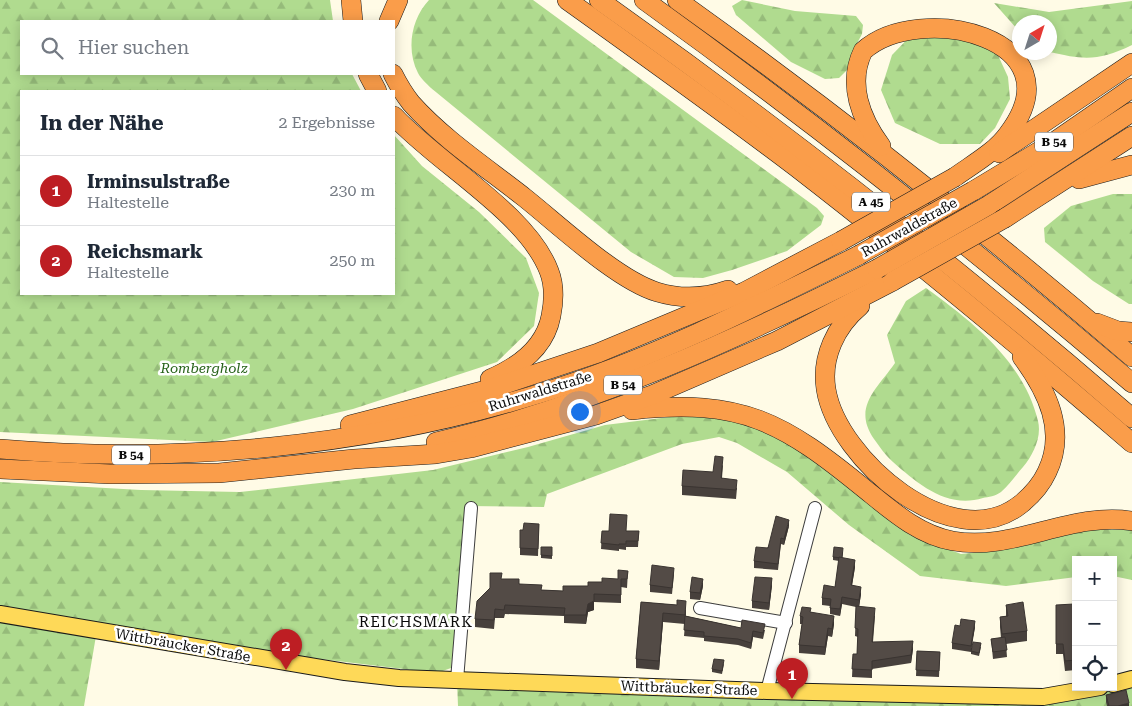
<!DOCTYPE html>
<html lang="de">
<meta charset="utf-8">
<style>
body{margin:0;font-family:"Roboto Serif",serif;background:#f6f6f7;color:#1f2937}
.controls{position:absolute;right:15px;bottom:15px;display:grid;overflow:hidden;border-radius:0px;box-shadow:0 2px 12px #0003}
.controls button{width:45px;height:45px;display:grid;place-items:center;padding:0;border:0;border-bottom:1px solid #e0e1e3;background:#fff;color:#1f2937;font:25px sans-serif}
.compass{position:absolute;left:1012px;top:15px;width:45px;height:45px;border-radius:50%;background:#fff;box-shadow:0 2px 12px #0003;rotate:39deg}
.you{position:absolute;left:579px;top:411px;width:18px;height:18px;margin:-12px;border:4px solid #fff;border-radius:50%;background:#1a73e8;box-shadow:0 0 0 8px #1a73e833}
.badge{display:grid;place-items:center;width:32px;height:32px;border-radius:50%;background:#bd1e23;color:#fff;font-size:16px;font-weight:700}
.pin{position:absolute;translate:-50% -41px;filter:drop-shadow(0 1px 2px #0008)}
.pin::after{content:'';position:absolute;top:26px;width:18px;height:15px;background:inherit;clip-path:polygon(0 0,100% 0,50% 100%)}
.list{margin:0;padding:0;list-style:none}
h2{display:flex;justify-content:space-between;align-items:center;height:65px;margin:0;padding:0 20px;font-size:21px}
h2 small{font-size:16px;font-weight:400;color:#747a83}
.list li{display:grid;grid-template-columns:32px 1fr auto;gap:15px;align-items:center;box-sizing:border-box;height:70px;padding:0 20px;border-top:1px solid #e0e1e3}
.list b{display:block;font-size:19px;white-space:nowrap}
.list p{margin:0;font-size:16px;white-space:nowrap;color:#747a83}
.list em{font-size:16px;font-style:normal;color:#747a83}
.icon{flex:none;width:28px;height:28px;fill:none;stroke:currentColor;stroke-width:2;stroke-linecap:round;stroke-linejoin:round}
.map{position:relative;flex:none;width:1132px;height:706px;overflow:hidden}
.search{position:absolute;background:#fff;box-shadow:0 2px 12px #0003;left:20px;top:20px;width:375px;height:55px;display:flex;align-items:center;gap:12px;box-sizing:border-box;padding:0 18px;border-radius:0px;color:#747a83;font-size:19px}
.panel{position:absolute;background:#fff;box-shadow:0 2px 12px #0003;left:20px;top:90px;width:375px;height:205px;border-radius:0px}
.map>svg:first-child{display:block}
.forest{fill:url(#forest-firs)}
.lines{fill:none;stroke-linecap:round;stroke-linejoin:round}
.minor-casing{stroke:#3d3d3d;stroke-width:14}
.major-casing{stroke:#1b1b1b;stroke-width:18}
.highway-casing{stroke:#1b1b1b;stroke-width:20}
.minor{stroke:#fff;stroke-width:12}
.major{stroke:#fed958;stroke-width:16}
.highway{stroke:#fa9d4a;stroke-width:19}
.highway-bridge-casing{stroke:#1b1b1b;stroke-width:20;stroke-linecap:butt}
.highway-bridge{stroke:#fa9d4a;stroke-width:19}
.wall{fill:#47403c}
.shaded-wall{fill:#3a3431}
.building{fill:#534b46;stroke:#3a3431}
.labels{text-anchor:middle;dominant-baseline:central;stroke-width:5;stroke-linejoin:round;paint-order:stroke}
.shield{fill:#fff;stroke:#545454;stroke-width:1}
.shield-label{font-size:12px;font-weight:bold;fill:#0a0a0a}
.street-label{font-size:14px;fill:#0a0a0a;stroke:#fff}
.park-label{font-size:14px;font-style:italic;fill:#276219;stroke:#fff}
.neighbourhood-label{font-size:15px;letter-spacing:1px;fill:#0a0a0a;stroke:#fff}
</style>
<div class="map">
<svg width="1132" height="706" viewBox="0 0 1132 706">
<defs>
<pattern id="forest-firs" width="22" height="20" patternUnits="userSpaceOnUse" patternTransform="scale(1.25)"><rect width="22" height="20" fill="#b0db8f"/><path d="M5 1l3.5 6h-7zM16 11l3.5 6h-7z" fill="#96bb7a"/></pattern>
</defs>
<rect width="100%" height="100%" fill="#fffbe6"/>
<g class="forest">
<path d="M 0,0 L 330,0 L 333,21 L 21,21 L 21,74 L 352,74 L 361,91 L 21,91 L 21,294 L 394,294 L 394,135 L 422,166 L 479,212 L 526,258 L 539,293 L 534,326 L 497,362 L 353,409 L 212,442 L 0,432 Z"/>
<path d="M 429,0 L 533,0 L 817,208 L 824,216 L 821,225 L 787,251 L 732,270 L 703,278 L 674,277 L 631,252 L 431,88 C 427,84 421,79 418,73 C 406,50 411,19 429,0 Z"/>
<path d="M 742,0 L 795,11 L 856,16 L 863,25 L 862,34 L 853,51 L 852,65 L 839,78 L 825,79 L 791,62 L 736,15 L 732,6 Z"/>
<path d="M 1132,1 L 1132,45 C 1099,61 1084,60 1050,52 L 1050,22 L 1020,22 L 1019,31 L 994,3 L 1049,12 Z"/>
<path d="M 922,24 L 956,24 L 997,53 L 1008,77 L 1010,99 L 995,128 L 980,144 L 940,144 L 895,123 L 881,90 L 892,55 Z"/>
<path d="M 1113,194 L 1132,194 L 1132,304 L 1129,304 L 1093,281 L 1045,242 L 1044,228 L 1071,206 Z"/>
<path d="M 926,288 C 973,322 1024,362 1038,421 C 1042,437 1033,455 1023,467 C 1016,475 1009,485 1001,492 C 996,496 988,497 983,498 C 947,509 918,484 893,462 C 885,455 880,447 874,439 C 852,407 877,389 895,363 L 887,335 L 906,301 Z"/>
<path d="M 702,413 L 738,420 L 795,447 L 910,535 L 961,554 L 990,551 L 1082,529 L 1132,530 L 1132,580 L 1113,576 L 1113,560 L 1076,560 L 1076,577 L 1006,586 L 920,576 L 849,525 L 787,472 L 737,443 L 719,437 L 682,444 L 547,494 L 544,507 L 467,506 L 451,668 L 437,673 L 237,649 L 0,608 L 0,482 L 141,490 L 240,492 L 433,470 L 528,447 L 605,425 Z"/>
<path d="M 0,614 L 97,630 L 84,706 L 0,706 Z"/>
<path d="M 1132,679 L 1132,706 L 458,706 L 457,680 L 1043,697 Z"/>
</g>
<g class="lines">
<defs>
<g id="minor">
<path d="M 700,608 L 786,623"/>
<path d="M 457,680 L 471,508"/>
<path d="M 767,691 L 815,508"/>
</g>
<g id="major">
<path d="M 0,614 L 345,672 L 399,678 L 767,691 L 1043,697 L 1100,687"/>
<path d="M 1113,684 L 1132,679"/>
</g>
<g id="highway">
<path d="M 351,0 L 353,21"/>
<path d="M 567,0 C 644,55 721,110 796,167 C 911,256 1022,348 1132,443"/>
<path d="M 599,0 C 783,130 961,270 1132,418"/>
<path d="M 644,0 C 812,121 974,249 1132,383"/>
<path d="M 677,0 C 834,112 986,232 1132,357"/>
<path d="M 389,21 L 398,0"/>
<path d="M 368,74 L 377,91"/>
<path d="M 393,74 C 398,84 404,94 411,103 C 443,139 487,168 525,198 C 559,225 617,280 657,292 C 680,299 705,298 728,290"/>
<path d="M 394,116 C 437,163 527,213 549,271 C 555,286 554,301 551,316 C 545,348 518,367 490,379"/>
<path d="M 881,146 C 861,119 847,84 863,51 C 919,0 1081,38 1008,134 C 995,152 973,164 955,177"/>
<path d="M 999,153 L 1132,63"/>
<path d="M 1079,179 L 1132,165"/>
<path d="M 973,191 L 1051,144 L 1132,88"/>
<path d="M 989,205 L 1132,112"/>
<path d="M 1005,218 L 1132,136"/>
<path d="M 860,306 C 836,326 821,357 826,389 C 837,459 953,559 1021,504 C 1032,495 1041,485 1047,472 C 1067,431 1047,391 1022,357"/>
<path d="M 1097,323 L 1118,331 L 1132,332"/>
<path d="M 632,410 C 742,398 783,422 866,490 C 892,511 919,535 953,541 C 1013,552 1071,511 1132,521"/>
<path d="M 350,425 L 490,389 L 598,353 L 744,292 L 841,241"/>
<path d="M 436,442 C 592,406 735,340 877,269"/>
<path d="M 0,449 C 180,464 365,447 538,394 C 650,360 755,307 859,255"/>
<path d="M 0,469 L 110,474 L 219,473 L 354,459 L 436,454 L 471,448 L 596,415 L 652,395 L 777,341 L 893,281"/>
</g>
</defs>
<use href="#minor" class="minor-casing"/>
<use href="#major" class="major-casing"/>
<use href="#highway" class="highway-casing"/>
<use href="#minor" class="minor"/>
<use href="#major" class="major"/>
<use href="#highway" class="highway"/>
<defs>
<g id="highway-bridge">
<path d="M 841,241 L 955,177"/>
<path d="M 859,255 L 973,191"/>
<path d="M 877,269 L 989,205"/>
<path d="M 893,281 L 1005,218"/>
</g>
</defs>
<use href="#highway-bridge" class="highway-bridge-casing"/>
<use href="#highway-bridge" class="highway-bridge"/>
</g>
<g class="wall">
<path d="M 723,465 L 722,478 L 737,488 L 736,499 L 682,495 L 682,486 L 713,472 Z"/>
<path d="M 539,524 L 538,556 L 520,555 L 520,530 L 523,530 Z"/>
<path d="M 789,526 L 784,545 L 781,544 L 778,570 L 754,568 L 754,561 Z"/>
<path d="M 602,531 L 639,531 L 638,547 L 626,547 L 626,550 L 619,549 L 619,551 L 601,549 Z"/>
<path d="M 541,547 L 552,547 L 552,559 L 541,558 Z"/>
<path d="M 843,552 L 842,558 L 855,567 L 852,585 L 861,594 L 859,607 L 875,616 L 873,642 L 913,649 L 911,663 L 872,669 L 872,678 L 852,677 L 853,654 L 857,654 L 858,637 L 855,636 L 856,607 L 842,604 L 840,616 L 830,614 L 830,606 L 822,605 L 822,598 L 835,587 L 839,561 L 833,560 L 833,557 Z"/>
<path d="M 628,571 L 627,588 L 621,587 L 621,603 L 594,602 L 594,610 L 588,612 L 586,624 L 564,623 L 564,616 L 505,614 L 504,618 L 495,618 L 494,629 L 475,627 L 475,619 L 490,588 L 502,579 L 542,590 L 563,591 L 588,586 L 602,582 L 618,579 Z"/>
<path d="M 674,574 L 672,594 L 650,592 L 650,585 Z"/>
<path d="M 772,585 L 769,610 L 752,608 L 752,601 Z"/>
<path d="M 703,586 L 700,600 L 690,599 L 690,592 Z"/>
<path d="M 641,602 L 677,605 L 686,610 L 686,616 L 741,628 L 765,630 L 763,639 L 753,637 L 751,649 L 738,645 L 704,641 L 704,638 L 684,636 L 685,624 L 663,622 L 659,670 L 636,668 L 636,659 Z"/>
<path d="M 1006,605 L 1027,631 L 1027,641 L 1006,644 L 1007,657 L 993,659 L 991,639 L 1001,638 L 1000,627 L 1000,617 L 1006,616 Z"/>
<path d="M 1056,605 L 1075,643 L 1076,643 L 1076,670 L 1065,671 L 1063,654 L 1056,654 Z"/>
<path d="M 811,612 L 834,624 L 832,637 L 828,636 L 825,655 L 799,653 L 799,645 L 802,624 L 800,624 L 800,616 Z"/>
<path d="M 975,627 L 971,648 L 981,647 L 979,656 L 971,654 L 971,652 L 952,649 L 952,643 Z"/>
<path d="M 917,651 L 940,652 L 939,677 L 916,676 Z"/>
<path d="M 724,664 L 722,674 L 712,672 L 712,669 Z"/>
<path d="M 1106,695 L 1129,706 L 1107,706 L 1106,702 Z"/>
</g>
<g class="shaded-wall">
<path d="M 789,520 L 789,526 L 784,545 L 784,539 Z"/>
<path d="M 855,560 L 855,567 L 851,592 L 851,585 Z"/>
<path d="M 772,578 L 772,585 L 769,610 L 769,603 Z"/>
<path d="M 703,579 L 703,586 L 700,600 L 700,593 Z"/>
<path d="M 861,587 L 861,594 L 859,607 L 859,600 Z"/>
<path d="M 842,597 L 842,604 L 840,616 L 840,609 Z"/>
<path d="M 594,601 L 594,610 L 588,612 L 586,624 L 586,615 L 588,604 Z"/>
<path d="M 663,613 L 663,622 L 659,670 L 659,661 Z"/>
<path d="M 834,616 L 834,624 L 832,637 L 832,629 Z"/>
<path d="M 975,621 L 975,627 L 971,652 L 971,646 Z"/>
<path d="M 828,628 L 828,636 L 825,655 L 825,647 Z"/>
<path d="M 753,631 L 753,637 L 751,649 L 751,643 Z"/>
<path d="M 913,641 L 913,649 L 911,663 L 911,655 Z"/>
<path d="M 1129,703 L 1129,706 L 1118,706 Z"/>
</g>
<g class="building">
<path d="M 715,456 L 723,457 L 721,478 L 737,480 L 736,490 L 682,486 L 683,470 L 713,472 Z"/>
<path d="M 610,514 L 627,515 L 626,531 L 639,531 L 638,541 L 626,541 L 626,544 L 619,544 L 619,545 L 601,543 L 602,531 L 609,531 Z"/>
<path d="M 776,516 L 789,520 L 784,539 L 781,538 L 778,564 L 754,561 L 756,547 L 768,548 Z"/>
<path d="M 524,523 L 539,524 L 538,549 L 520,548 L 520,530 L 523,530 Z"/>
<path d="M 541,547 L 552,547 L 552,556 L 541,555 Z"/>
<path d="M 834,547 L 843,548 L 842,558 L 833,557 Z"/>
<path d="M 839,557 L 855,560 L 851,585 L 861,587 L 859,600 L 842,597 L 840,609 L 830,608 L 831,599 L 822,598 L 824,585 L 835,587 Z"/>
<path d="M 652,565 L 674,568 L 672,588 L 650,585 Z"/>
<path d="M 618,570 L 628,571 L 627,579 L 621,579 L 621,595 L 594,594 L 594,601 L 588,604 L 586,615 L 564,615 L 565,608 L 505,605 L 504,610 L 495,609 L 494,620 L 475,619 L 477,601 L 490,588 L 490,573 L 502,573 L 501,579 L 519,579 L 519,584 L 542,585 L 541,590 L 563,591 L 563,586 L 588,586 L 588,582 L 602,582 L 602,578 L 618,579 Z"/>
<path d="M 692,577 L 703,579 L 700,593 L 690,592 Z"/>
<path d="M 755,577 L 772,578 L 769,603 L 752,601 Z"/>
<path d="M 677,600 L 686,601 L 685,615 L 663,613 L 659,661 L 636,659 L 641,602 L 677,605 Z"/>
<path d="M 1023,602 L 1027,631 L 1002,634 L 1000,617 L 1008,616 L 1006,605 Z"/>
<path d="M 1074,604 L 1076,660 L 1065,661 L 1063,644 L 1056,644 L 1056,605 Z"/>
<path d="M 856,606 L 875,608 L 872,642 L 913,641 L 911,655 L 872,661 L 872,670 L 852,669 L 853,654 L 857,654 L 858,629 L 855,628 Z"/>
<path d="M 802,607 L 811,608 L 810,612 L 834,616 L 832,629 L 828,628 L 825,647 L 799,645 L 803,617 L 800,616 Z"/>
<path d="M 685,616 L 741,628 L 742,620 L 765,624 L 763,633 L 753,631 L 751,643 L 738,639 L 704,636 L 704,632 L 684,630 Z"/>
<path d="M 961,619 L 975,621 L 971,646 L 952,643 L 955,625 L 960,626 Z"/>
<path d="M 1005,637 L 1007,650 L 993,652 L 991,639 Z"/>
<path d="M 973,642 L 981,643 L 979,653 L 971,651 Z"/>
<path d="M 917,651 L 940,652 L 939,671 L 916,670 Z"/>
<path d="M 714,659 L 724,660 L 722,671 L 712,669 Z"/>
<path d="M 1126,690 L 1129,703 L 1118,706 L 1109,706 L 1106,695 Z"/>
</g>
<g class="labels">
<g class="shield">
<rect x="1035" y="132.5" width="38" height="19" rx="4"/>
<rect x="852" y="192.5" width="38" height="19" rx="4"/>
<rect x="604" y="375.5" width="38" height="19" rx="4"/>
<rect x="112" y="445.5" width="38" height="19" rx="4"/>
</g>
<g class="shield-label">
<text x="1054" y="142">B 54</text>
<text x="871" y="202">A 45</text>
<text x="623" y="385">B 54</text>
<text x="131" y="455">B 54</text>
</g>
<g class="street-label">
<text transform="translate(909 227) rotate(-29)">Ruhrwaldstraße</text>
<text transform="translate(540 391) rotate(-17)">Ruhrwaldstraße</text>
<text transform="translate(183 645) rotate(10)">Wittbräucker Straße</text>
<text transform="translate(689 688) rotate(2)">Wittbräucker Straße</text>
</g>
<g class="park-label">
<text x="204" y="368">Rombergholz</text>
</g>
<g class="neighbourhood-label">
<text x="416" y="622">REICHSMARK</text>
</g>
</g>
</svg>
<div class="controls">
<button>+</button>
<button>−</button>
<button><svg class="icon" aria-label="locate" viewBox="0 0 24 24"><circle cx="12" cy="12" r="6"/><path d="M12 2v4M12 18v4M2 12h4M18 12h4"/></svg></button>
</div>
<svg class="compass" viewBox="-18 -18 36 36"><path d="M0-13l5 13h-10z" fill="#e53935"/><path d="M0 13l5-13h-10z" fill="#747a83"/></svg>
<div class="you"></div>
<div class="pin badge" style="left:792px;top:699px">1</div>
<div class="pin badge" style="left:286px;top:670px">2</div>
<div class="search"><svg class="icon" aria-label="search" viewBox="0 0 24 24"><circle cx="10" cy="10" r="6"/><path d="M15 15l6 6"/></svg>Hier suchen</div>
<section class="panel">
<h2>In der Nähe<small>2 Ergebnisse</small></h2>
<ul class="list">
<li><span class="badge">1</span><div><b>Irminsulstraße</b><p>Haltestelle</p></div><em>230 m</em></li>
<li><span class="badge">2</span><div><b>Reichsmark</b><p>Haltestelle</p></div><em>250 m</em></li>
</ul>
</section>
</div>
